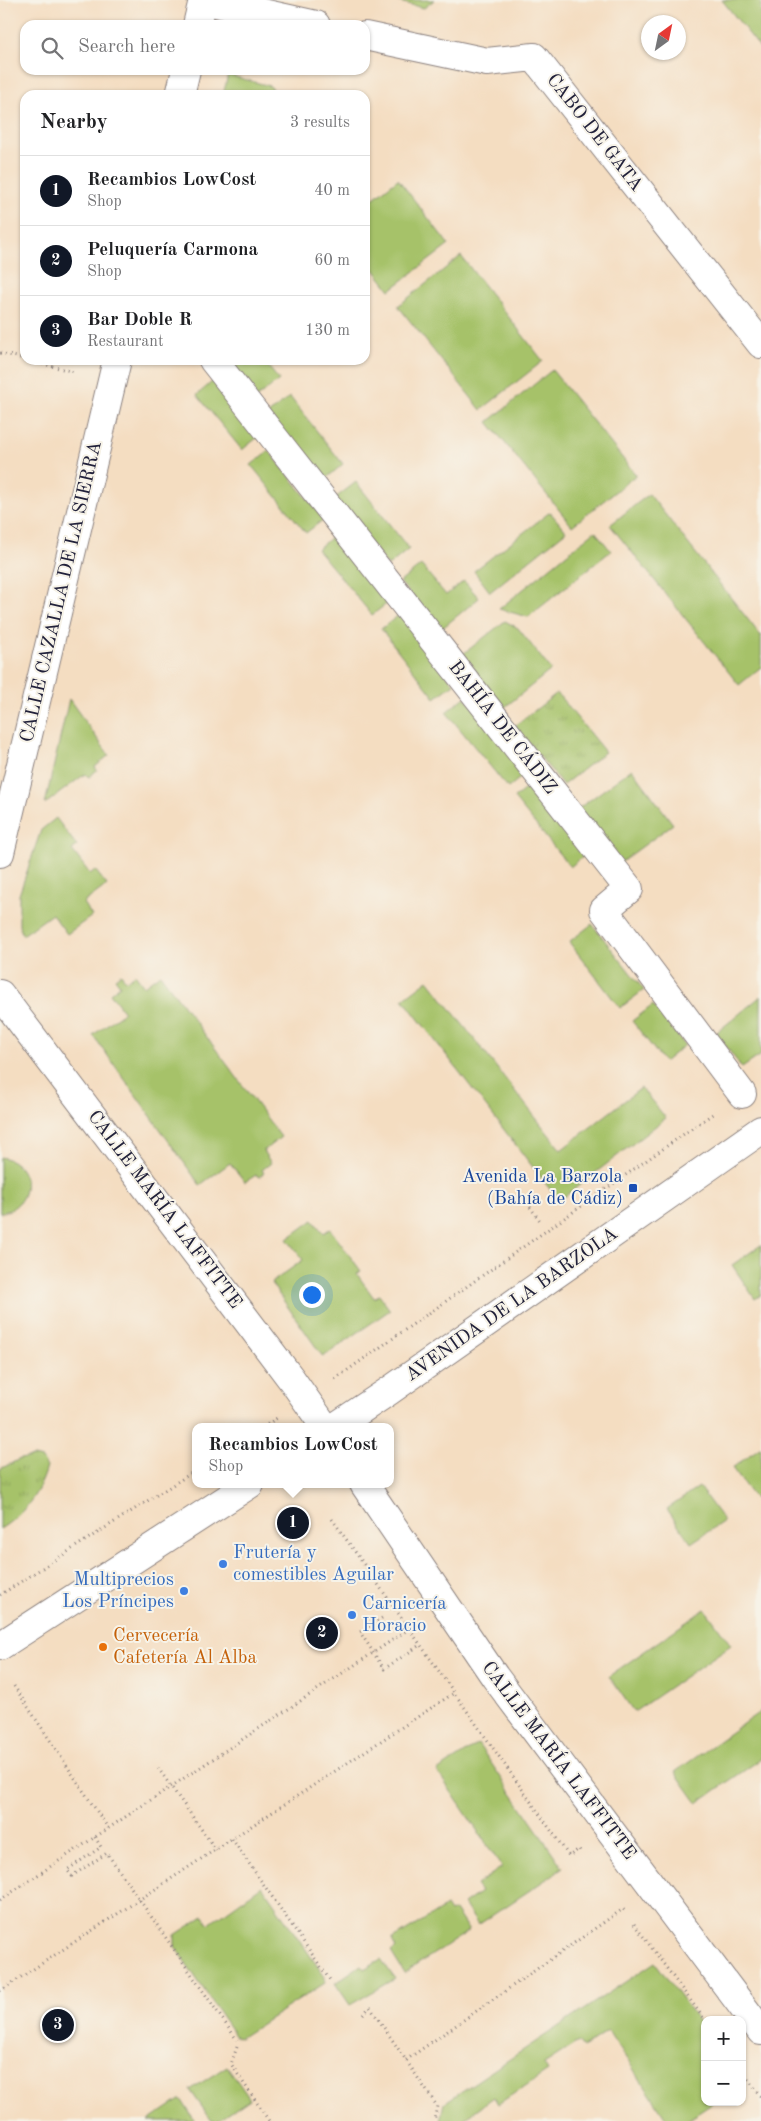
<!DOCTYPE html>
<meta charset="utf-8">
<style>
body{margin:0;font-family:"Old Standard TT",serif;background:#f2f2f2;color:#202124}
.controls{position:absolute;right:15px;bottom:15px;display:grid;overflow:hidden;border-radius:10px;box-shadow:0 1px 4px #0004}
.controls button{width:45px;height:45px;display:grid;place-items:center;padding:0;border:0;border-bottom:1px solid #e0e0e0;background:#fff;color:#202124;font:25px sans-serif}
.compass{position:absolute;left:641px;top:15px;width:45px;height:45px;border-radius:50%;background:#fff;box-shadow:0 1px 4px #0004;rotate:33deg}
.you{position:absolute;left:311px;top:1294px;width:18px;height:18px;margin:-12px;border:4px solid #fff;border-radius:50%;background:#1a73e8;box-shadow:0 0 0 8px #1a73e833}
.badge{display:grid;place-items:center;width:32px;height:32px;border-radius:50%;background:#111827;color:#fff;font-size:16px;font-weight:700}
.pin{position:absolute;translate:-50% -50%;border:2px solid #fff;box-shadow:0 1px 5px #0006}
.popup{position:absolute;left:192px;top:1423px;width:202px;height:65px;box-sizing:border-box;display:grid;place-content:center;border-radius:10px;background:#fff;filter:drop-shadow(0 1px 4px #0005);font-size:16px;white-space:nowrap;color:#757577}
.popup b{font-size:19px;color:#202124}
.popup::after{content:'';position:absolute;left:50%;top:100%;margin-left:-10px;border:10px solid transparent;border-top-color:#fff}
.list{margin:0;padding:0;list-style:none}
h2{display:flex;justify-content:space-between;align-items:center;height:65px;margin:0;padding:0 20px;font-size:21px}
h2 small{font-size:16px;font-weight:400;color:#757577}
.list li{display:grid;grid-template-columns:32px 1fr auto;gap:15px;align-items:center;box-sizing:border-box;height:70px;padding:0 20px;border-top:1px solid #e0e0e0}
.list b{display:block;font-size:19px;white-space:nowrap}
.list p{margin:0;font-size:16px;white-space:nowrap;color:#757577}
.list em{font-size:16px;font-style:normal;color:#757577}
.icon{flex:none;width:28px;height:28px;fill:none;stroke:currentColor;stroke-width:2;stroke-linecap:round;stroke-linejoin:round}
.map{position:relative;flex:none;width:761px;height:2121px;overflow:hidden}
.search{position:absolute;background:#fff;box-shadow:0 1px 4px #0004;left:20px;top:20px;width:350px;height:55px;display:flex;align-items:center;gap:12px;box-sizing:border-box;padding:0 18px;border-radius:15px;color:#757577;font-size:19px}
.panel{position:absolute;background:#fff;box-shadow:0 1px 4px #0004;left:20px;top:90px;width:350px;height:275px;border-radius:15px}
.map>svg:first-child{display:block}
.green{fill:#a6c269;stroke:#647252}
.park{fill:url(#park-tufts);stroke:#647252}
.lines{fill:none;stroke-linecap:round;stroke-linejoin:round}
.minor-casing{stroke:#8b807e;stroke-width:30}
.path{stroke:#8b807e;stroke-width:3;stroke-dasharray:1 4;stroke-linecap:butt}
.minor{stroke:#fff;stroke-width:28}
.transit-dot{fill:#1a4fb4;stroke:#f7f3e8;stroke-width:2}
.shop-dot{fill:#3f7fe0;stroke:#f7f3e8;stroke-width:2}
.food-dot{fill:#e8710a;stroke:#f7f3e8;stroke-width:2}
.labels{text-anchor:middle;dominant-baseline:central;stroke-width:4;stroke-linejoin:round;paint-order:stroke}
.street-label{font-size:19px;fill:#22223b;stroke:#f7f3e8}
.transit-label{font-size:19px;fill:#164399;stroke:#f7f3e8;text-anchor:end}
.shop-label{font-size:19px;fill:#366cbe;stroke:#f7f3e8;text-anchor:start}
.food-label{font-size:19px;fill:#c56008;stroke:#f7f3e8;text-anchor:start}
</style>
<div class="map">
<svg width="761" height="2121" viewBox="0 0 761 2121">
<defs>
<pattern id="park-tufts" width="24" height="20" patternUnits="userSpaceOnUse" patternTransform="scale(1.25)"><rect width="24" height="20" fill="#a6c269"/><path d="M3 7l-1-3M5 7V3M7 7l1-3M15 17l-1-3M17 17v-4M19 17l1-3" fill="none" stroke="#8fa65c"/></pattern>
</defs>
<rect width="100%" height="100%" fill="#f7f3e8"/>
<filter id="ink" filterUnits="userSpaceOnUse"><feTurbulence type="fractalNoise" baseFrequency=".02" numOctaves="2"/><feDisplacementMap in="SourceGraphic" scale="10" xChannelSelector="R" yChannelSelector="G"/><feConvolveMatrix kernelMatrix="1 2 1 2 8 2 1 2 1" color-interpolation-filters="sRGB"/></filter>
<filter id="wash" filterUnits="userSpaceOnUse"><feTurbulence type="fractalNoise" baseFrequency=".0096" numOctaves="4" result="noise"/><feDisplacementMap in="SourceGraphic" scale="20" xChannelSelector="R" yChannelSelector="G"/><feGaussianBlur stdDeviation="1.12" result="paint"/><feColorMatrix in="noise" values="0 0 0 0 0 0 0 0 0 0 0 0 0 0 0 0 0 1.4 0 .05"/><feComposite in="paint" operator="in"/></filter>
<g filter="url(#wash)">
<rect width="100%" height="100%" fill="#f4ddc1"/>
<g class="green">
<path d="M 391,0 L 434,0 L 424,8 Z"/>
<path d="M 722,0 L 761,0 L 761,49 Z"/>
<path d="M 228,75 L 270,86 L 278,95 L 223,95 Z"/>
<path d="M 398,179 L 449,245 L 390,290 L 365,258 L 365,205 Z"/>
<path d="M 461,256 L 543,361 L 481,410 L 398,306 Z"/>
<path d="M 222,360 L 263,360 L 279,380 L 254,400 Z"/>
<path d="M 552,370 L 636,475 L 572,526 L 488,422 Z"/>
<path d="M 213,381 L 258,437 L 242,450 L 197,395 Z"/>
<path d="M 290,397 L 343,464 L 322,482 L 268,414 Z"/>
<path d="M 269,451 L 324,519 L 306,533 L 251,465 Z"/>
<path d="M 356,482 L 409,549 L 388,566 L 334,499 Z"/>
<path d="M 649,494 L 761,636 L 761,667 L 739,685 L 610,525 Z"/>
<path d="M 550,512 L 566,531 L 490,592 L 474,571 Z"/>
<path d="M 595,531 L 611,551 L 528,617 L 499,609 Z"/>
<path d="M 334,535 L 389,602 L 372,615 L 317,549 Z"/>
<path d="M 421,565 L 446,595 L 464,581 L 479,598 L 440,630 L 400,582 Z"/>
<path d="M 400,614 L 454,684 L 435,698 L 381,629 Z"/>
<path d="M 505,621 L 518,628 L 551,670 L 500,711 L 458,658 Z"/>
<path d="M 465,697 L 526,773 L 508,788 L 446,712 Z"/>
<path d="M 69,699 L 109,755 L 95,767 L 97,770 L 89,777 L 85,774 L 45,804 Z"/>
<path d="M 632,769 L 673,824 L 620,863 L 579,808 Z"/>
<path d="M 533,783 L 589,852 L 570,867 L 514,798 Z"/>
<path d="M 56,818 L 77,846 L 72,850 L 90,874 L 95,870 L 107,885 L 83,903 L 92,916 L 67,934 L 52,914 L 23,935 L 19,926 L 19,895 L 41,830 Z"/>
<path d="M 592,924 L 644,990 L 620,1008 L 569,942 Z"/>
<path d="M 121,974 L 126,981 L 135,974 L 144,986 L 160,974 L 281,1137 L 263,1151 L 271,1163 L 262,1170 L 264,1173 L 259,1177 L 256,1175 L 245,1182 L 230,1163 L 200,1185 L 93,1035 L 124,1012 L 110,993 L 120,985 L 115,978 Z"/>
<path d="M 428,980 L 561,1150 L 641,1088 L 666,1118 L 559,1201 L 403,999 Z"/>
<path d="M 761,996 L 761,1055 L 742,1068 L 716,1033 Z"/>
<path d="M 653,1005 L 685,1045 L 664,1062 L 632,1021 Z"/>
<path d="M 0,1157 C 34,1162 34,1207 0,1213 Z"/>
<path d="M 313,1220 L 323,1233 L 330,1229 L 361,1271 L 357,1274 L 374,1298 L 379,1295 L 390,1310 L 323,1357 L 271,1283 L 303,1260 L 287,1239 Z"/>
<path d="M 761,1245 L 761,1295 L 755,1299 L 732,1265 Z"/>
<path d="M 761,1447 L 761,1495 L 755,1499 L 732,1468 Z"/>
<path d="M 699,1487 L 724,1521 L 691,1543 L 667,1509 Z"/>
<path d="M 705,1609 L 731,1645 L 634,1712 L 609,1676 Z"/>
<path d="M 761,1711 L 761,1759 L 697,1803 L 675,1772 Z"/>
<path d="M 478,1744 L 563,1868 L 478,1925 L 464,1904 L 481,1892 L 476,1885 L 502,1867 L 437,1771 Z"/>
<path d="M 262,1886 L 325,1977 L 325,1983 L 240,2038 L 236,2037 L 175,1947 L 175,1935 L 204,1916 L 209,1924 Z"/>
<path d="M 446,1906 L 450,1912 L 455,1910 L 469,1931 L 404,1973 L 391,1952 L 396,1948 L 392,1940 Z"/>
<path d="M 381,1959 L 395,1979 L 350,2005 L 335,1983 L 361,1965 L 364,1969 Z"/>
<path d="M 655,1962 L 705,2030 L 705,2102 L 715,2102 L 686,2121 L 668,2121 L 608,2031 L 583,2048 L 578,2042 L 544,2064 L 548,2071 L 498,2104 L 494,2097 L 461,2121 L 440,2121 L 444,2103 Z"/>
<path d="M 227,2066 L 250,2099 L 218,2121 L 212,2121 L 190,2090 Z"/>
<path d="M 181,2099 L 195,2121 L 148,2121 Z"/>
</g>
<g class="park">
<path d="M 557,693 L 605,752 L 563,785 L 515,726 Z"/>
<path d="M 34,1457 L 42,1459 L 47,1467 C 40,1493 23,1515 0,1529 L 0,1469 L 20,1459 Z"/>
</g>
</g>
<g filter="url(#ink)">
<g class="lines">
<defs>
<g id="minor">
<path d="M 203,0 L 316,25"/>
<path d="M 197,25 L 203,0"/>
<path d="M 365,36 L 487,62 L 534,57 L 761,344"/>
<path d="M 180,95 L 186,70"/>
<path d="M 213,360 L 629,889 L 604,910 L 742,1094"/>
<path d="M 0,853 L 117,360"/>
<path d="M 0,994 L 292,1380 L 325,1427"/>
<path d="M 335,1427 L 389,1391 L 761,1130"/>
<path d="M 364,1484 L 495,1677 L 761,2031"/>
<path d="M 0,1646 L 250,1484"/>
</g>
</defs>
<use href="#minor" class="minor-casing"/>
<g class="path">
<path d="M 0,353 L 25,359"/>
<path d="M 28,360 L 74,372"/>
<path d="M 530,1207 L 541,1222"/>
<path d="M 335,1379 L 714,1113"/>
<path d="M 263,1427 L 277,1418"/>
<path d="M 332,1519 L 569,1856 L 579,1849 L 580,1851"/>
<path d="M 0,1595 L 196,1470"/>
<path d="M 382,1618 L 360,1632 L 384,1669 L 420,1645"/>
<path d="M 14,1686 L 108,1828"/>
<path d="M 158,1768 L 216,1850"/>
<path d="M 95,1837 L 101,1847 L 67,1870 L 72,1876 L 107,1853 L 237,2040"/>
<path d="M 232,1839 L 330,1980"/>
<path d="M 0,1900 L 409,1629"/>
<path d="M 634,1924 L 705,2020"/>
<path d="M 0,1991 L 454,1693"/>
<path d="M 363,2014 L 370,2007 L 437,2106 L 434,2121"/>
<path d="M 237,2047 L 231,2064 L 269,2121"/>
<path d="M 406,2060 L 623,1909 L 625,1911"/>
<path d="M 742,2071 L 761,2097"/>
</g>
<use href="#minor" class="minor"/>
</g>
</g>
<rect class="transit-dot" x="628" y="1183" width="10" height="10" rx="2.5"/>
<g class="shop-dot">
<circle cx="223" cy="1564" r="5"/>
<circle cx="184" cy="1591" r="5"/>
<circle cx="352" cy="1615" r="5"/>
</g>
<circle class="food-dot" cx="103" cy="1647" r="5"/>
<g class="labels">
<g class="street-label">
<text transform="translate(594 133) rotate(52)">CABO DE GATA</text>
<text transform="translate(62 592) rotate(-77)">CALLE CAZALLA DE LA SIERRA</text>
<text transform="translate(502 728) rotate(52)">BAHÍA DE CÁDIZ</text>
<text transform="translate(164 1210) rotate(53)">CALLE MARÍA LAFFITTE</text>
<text transform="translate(512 1305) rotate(-35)">AVENIDA DE LA BARZOLA</text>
<text transform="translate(558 1761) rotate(53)">CALLE MARÍA LAFFITTE</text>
</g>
<g class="transit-label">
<text x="623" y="1177">Avenida La Barzola<tspan x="623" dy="22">(Bahía de Cádiz)</tspan></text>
</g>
<g class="shop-label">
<text x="233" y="1553">Frutería y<tspan x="233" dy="22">comestibles Aguilar</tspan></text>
<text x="174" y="1580" text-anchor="end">Multiprecios<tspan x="174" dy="22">Los Príncipes</tspan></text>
<text x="362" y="1604">Carnicería<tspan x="362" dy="22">Horacio</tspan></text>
</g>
<g class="food-label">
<text x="113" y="1636">Cervecería<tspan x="113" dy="22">Cafetería Al Alba</tspan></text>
</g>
</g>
</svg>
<div class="controls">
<button>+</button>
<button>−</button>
</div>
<svg class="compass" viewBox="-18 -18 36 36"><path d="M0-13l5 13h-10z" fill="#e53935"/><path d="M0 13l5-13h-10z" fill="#757577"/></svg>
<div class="you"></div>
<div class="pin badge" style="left:293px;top:1523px">1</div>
<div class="popup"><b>Recambios LowCost</b>Shop</div>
<div class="pin badge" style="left:322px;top:1633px">2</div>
<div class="pin badge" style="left:58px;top:2025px">3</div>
<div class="search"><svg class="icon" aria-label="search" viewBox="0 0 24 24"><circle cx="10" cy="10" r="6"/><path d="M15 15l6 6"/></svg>Search here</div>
<section class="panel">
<h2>Nearby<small>3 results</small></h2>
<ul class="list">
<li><span class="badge">1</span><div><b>Recambios LowCost</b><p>Shop</p></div><em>40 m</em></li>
<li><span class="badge">2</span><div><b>Peluquería Carmona</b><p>Shop</p></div><em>60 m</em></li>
<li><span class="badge">3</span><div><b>Bar Doble R</b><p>Restaurant</p></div><em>130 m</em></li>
</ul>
</section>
</div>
